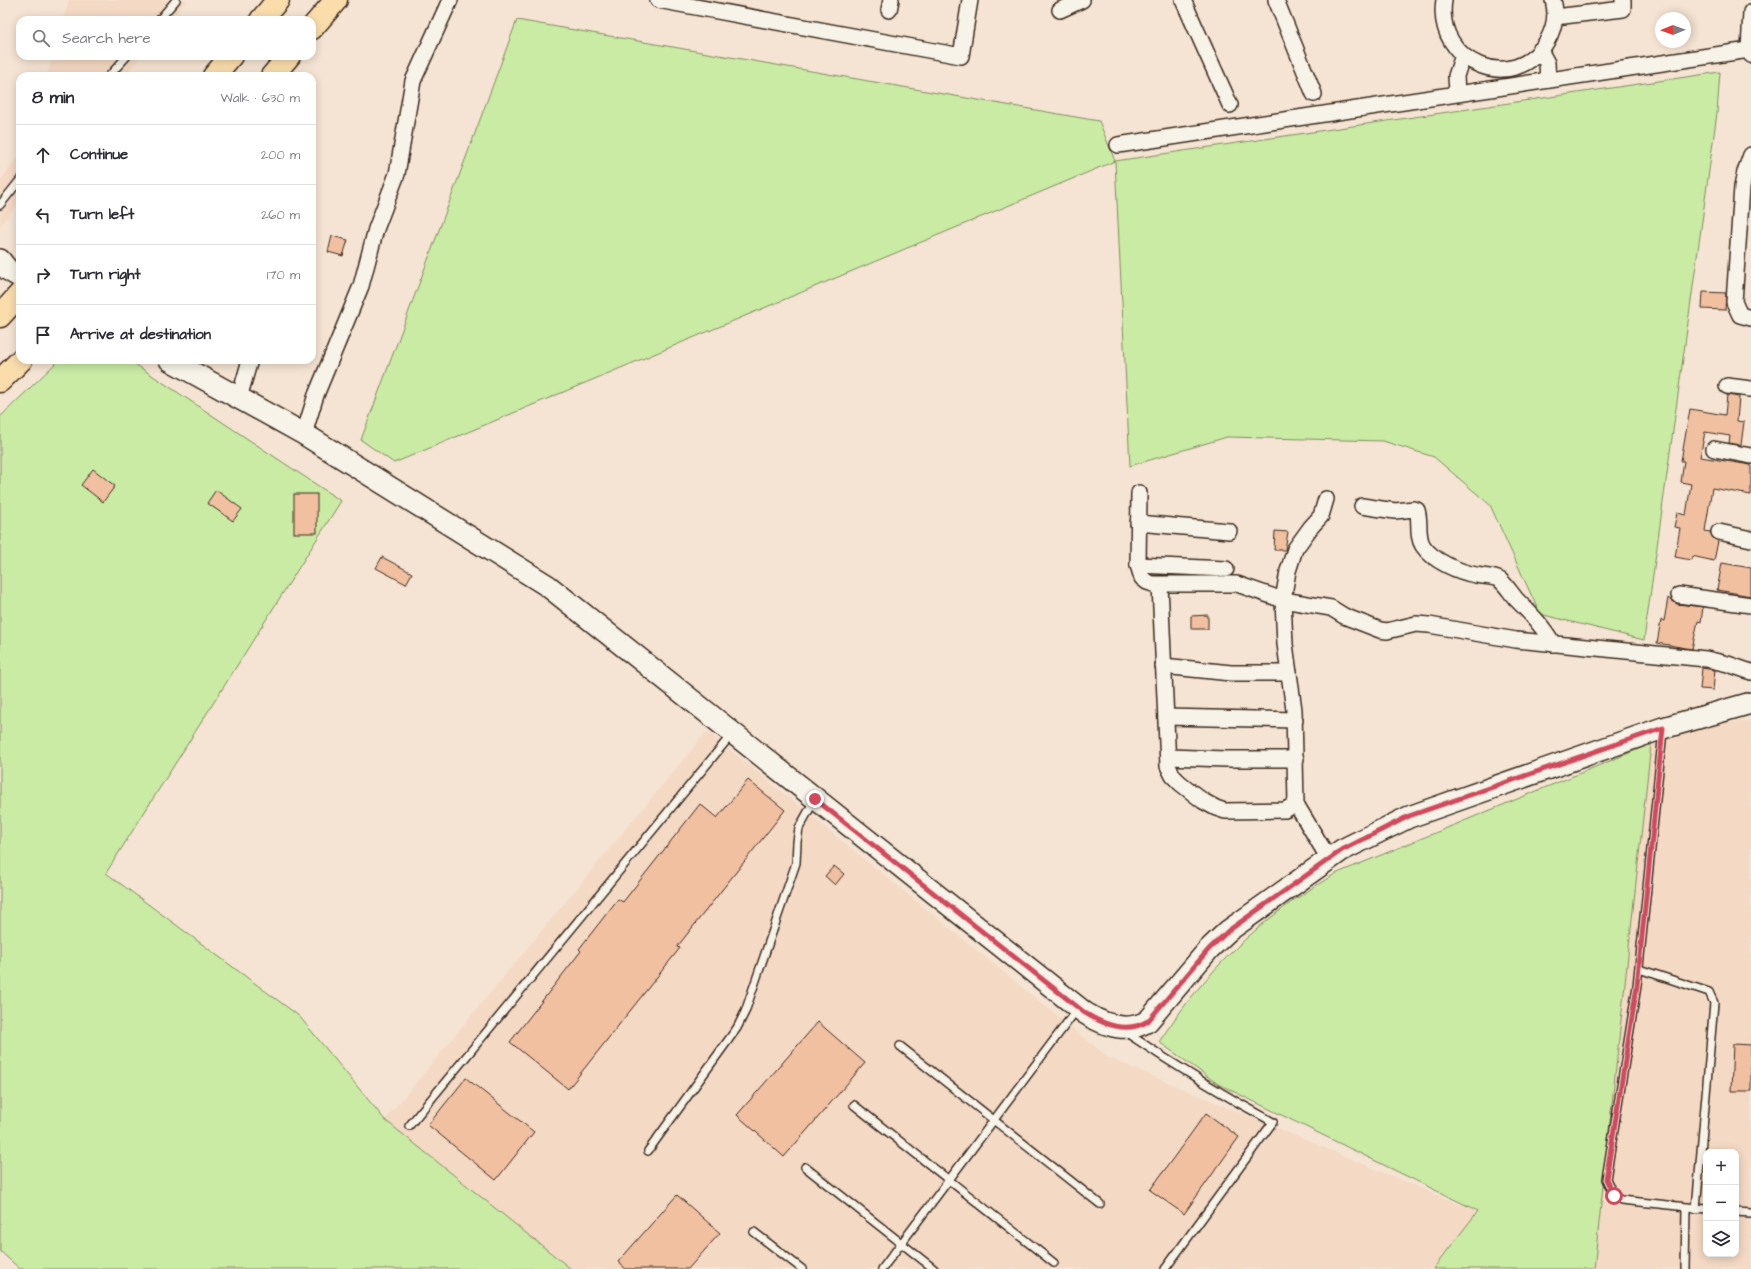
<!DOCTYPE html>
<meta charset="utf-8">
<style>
body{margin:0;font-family:"Architects Daughter",sans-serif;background:#f7f7f7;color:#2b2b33}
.controls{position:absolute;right:12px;bottom:12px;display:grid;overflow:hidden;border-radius:8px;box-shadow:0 2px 10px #0003}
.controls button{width:36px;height:36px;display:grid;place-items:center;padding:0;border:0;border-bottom:1px solid #e1e1e2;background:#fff;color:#2b2b33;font:20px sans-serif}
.compass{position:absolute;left:1655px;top:12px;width:36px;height:36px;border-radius:50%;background:#fff;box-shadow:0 2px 10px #0003;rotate:269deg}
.stop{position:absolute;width:12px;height:12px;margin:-9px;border:3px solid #d1495b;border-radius:50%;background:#fff}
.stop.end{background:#d1495b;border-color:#fff;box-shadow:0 1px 4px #0008}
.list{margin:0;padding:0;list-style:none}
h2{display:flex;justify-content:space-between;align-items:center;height:52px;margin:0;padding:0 16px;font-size:17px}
h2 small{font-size:13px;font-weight:400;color:#7c7c81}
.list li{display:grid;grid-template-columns:26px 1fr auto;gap:12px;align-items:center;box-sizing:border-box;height:60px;padding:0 16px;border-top:1px solid #e1e1e2}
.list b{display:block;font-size:15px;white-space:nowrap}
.list em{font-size:13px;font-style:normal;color:#7c7c81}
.icon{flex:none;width:22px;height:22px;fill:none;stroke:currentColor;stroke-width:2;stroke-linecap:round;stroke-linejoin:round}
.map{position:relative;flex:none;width:1751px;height:1269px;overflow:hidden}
.search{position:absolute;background:#fff;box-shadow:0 2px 10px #0003;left:16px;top:16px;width:300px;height:44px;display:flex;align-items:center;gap:10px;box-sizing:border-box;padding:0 14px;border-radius:12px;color:#7c7c81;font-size:15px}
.panel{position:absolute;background:#fff;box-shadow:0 2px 10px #0003;left:16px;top:72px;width:300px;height:292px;border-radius:12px}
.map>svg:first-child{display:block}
.built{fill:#f4d9c4;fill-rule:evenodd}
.green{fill:#c9eba4;stroke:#828a61}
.building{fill:#f1c0a1;stroke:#3b2a1e}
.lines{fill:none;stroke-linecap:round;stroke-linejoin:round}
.lane-casing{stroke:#3b2a1e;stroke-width:10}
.street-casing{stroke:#3b2a1e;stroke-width:18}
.secondary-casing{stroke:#3b2a1e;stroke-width:24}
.highway-casing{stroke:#3b2a1e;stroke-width:25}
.lane{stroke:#f7f3e8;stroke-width:7}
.street{stroke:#f7f3e8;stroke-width:15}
.secondary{stroke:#f7f3e8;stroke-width:21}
.highway{stroke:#faddab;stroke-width:22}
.route{stroke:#d1495b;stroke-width:5}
</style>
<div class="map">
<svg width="1751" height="1269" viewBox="0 0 1751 1269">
<rect width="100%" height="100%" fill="#f5e4d3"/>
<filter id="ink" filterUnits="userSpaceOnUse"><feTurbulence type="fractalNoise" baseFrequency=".025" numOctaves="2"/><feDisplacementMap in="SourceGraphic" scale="8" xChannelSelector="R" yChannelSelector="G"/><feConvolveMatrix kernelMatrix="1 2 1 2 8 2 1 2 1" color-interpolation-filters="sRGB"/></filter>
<g filter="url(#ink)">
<g class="built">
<path d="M 69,0 L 187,0 L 171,20 L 63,20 Z"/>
<path d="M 53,56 L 141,56 L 124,76 L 47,76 Z"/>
<path d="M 20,154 L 20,201 L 0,226 L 0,181 Z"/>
<path d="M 1751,721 L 1751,1269 L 1594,1269 L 1651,744 L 1714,723 ZM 1706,1152 L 1736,1152 L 1736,1254 L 1706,1254 Z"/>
<path d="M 707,731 L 1109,1058 L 1478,1212 L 1433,1269 L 571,1269 L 385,1120 Z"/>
</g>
<g class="green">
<path d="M 517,20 L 1099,121 L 1115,161 L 1720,72 L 1717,113 L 1644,640 L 1540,614 L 1490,505 L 1434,457 L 1383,441 L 1227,437 L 1130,466 L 1115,161 L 394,463 L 361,440 Z"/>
<path d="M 59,360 L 129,360 L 341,501 L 106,873 L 299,1016 L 385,1120 L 571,1269 L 20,1269 L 0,1251 L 0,417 Z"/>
<path d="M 1651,744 L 1594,1269 L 1433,1269 L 1478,1211 L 1218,1084 L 1159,1042 C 1208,968 1259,919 1335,874 Z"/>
</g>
<g class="building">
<path d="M 332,236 L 348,240 L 343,256 L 328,252 Z"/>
<path d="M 1703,292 L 1726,293 L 1725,310 L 1702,309 Z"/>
<path d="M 1727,395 L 1739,397 L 1737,421 L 1744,422 L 1741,445 L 1729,443 L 1730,436 L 1705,432 L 1700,457 L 1751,465 L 1751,495 L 1712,488 L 1705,531 L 1710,532 L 1713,538 L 1718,541 L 1714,561 L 1692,556 L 1691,560 L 1675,557 L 1680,528 L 1674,527 L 1677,513 L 1686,515 L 1691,484 L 1681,482 L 1684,461 L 1681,461 L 1690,409 L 1725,415 Z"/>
<path d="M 93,469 L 115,486 L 103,502 L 81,485 Z"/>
<path d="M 216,490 L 242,509 L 233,521 L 207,503 Z"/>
<rect x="294" y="494" width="23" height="39"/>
<path d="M 1275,531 L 1288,532 L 1285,550 L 1274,550 Z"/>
<path d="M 382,557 L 412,573 L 406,584 L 376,568 Z"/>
<path d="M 1722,563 L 1751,568 L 1751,596 L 1717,590 Z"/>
<path d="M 1668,598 L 1677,604 L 1703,607 L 1701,622 L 1698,621 L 1692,649 L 1657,643 L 1661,620 L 1664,621 Z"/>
<path d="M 1208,615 L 1208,629 L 1191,629 L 1191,616 Z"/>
<path d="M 1702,668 L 1715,670 L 1713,690 L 1700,689 Z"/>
<path d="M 748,780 L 785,810 L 677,947 L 680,948 L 568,1089 L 510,1042 L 581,951 L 579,949 L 618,899 L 623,902 L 700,804 L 717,818 Z"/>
<path d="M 834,866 L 844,874 L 835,885 L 825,876 Z"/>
<path d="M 818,1022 L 865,1063 L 784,1157 L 737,1115 Z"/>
<path d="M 1733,1044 L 1751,1045 L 1751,1091 L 1731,1091 Z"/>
<path d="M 466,1078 L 534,1132 L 496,1180 L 428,1125 Z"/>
<path d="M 1206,1113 L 1239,1137 L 1184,1214 L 1150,1190 Z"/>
<path d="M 677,1195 L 720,1233 L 688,1269 L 626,1269 L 618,1262 Z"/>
</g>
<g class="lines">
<defs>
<g id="lane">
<path d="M 159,20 L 176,0"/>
<path d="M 109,76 L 127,56"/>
<path d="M 0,205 L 20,180"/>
<path d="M 1663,731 L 1637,986 L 1606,1179 L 1614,1196 L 1621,1200 L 1706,1209"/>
<path d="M 1639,969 L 1709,992 L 1714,1003 L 1696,1209"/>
<path d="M 1127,1033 C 1174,1065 1223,1095 1273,1122 L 1165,1269"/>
<path d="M 900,1046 L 1100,1204"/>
<path d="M 854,1105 L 1054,1263"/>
<path d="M 409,1126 L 732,734"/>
<path d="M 648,1151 L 737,1028 L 745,1012 L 796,863 L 797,842 L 799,828 L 814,801"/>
<path d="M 805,1167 L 934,1269"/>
<path d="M 1736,1212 L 1751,1213"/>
<path d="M 754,1232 L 802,1269"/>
<path d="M 882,1269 L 1078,1008"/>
<path d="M 1685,1269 L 1686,1208"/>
</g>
<g id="street">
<path d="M 658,0 L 961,56 L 970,0"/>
<path d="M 1183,0 L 1230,105"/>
<path d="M 1276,0 L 1314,94"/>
<path d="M 1444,0 C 1434,64 1515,96 1547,41 C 1554,29 1557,14 1553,0"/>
<path d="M 889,10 L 891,0"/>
<path d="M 1060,10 L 1082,0"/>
<path d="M 1751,12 L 1749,50 L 1751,55"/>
<path d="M 1555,17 L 1623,9 L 1623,0"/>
<path d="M 1540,50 L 1547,63 L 1548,80"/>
<path d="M 1457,93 L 1456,76 L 1463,55"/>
<path d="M 1118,145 L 1749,50"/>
<path d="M 1751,155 L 1745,172 L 1742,187 L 1734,302 L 1740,315 L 1751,318"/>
<path d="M 1727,386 L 1751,389"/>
<path d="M 239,398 L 250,360"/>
<path d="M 304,434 L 316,395 L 361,286 L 376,229 L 397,174 L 413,81 L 450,0"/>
<path d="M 1714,449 L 1751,456"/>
<path d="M 1139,493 L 1138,565 L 1142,578 L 1147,582 L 1153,584 L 1237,584 L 1283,600 L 1331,608 L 1344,616 L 1380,630 L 1387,631 L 1416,624 L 1429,625 L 1516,640 L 1706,659 L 1728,664 L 1751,672"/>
<path d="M 1326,499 L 1321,516 L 1311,527 L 1295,549 L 1288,571 L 1283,600 L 1285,644 L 1294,710 L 1296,804 L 1329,859"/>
<path d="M 1362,506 L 1395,511 L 1414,509 L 1417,510 C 1421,522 1416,535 1423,546 C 1433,561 1459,572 1476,575 C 1484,577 1493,576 1500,580 C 1506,585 1511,593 1516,599 C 1530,613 1543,626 1553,644"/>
<path d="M 1138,523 L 1229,531"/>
<path d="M 1719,532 L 1751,539"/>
<path d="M 1138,565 L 1226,569"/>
<path d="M 1160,585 L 1168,766 L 1173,776 L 1180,783 L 1203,801 L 1216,808 L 1225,811 L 1285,810 L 1296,804"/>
<path d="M 1679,595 L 1751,605"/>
<path d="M 1163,666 L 1231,673 L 1289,673"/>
<path d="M 1166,717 L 1295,720"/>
<path d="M 1168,757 L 1226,759 L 1296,759"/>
</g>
<g id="secondary">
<path d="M 0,260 L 8,270 L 20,277"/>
<path d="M 170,360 L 304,434 L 548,586 L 1085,1013 C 1104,1025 1127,1034 1148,1021 L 1209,949 L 1228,931 L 1342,850 L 1409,817 L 1663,728 L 1751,703"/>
</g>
<g id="highway">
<path d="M 261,20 L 278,0"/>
<path d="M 312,28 L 336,0"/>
<path d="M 214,76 L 231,56"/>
<path d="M 272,76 L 289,56"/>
<path d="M 0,316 L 20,294"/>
<path d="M 0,381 L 21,360"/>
</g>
</defs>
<use href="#lane" class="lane-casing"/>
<use href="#street" class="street-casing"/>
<use href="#secondary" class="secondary-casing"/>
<use href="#highway" class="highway-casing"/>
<use href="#lane" class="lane"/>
<use href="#street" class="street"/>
<use href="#secondary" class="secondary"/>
<use href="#highway" class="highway"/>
</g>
</g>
<g class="lines" filter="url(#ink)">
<path class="route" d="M 815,799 L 1085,1013 C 1104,1025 1127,1034 1148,1021 L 1209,949 L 1228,931 L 1342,850 L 1409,816 L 1663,728 L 1637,986 L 1606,1179 L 1614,1196"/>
</g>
</svg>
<div class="controls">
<button>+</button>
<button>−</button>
<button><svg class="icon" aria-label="layers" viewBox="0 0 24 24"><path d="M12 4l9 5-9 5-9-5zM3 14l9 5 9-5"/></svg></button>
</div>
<svg class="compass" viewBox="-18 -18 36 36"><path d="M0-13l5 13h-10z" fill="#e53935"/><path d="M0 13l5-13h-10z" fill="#7c7c81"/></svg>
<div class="stop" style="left:1614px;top:1196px"></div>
<div class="stop end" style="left:815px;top:799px"></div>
<div class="search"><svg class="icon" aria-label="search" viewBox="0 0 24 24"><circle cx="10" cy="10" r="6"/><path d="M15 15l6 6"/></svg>Search here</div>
<section class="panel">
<h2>8 min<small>Walk · 630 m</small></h2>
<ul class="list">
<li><svg class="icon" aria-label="ahead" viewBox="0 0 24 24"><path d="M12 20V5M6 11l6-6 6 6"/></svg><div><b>Continue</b></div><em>200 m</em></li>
<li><svg class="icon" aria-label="left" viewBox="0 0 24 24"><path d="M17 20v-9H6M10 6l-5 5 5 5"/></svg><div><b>Turn left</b></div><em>260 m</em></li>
<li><svg class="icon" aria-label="right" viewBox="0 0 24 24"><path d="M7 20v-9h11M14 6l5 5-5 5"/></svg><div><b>Turn right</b></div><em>170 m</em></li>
<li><svg class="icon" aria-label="arrive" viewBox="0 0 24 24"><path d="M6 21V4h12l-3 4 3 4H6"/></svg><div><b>Arrive at destination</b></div></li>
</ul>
</section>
</div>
